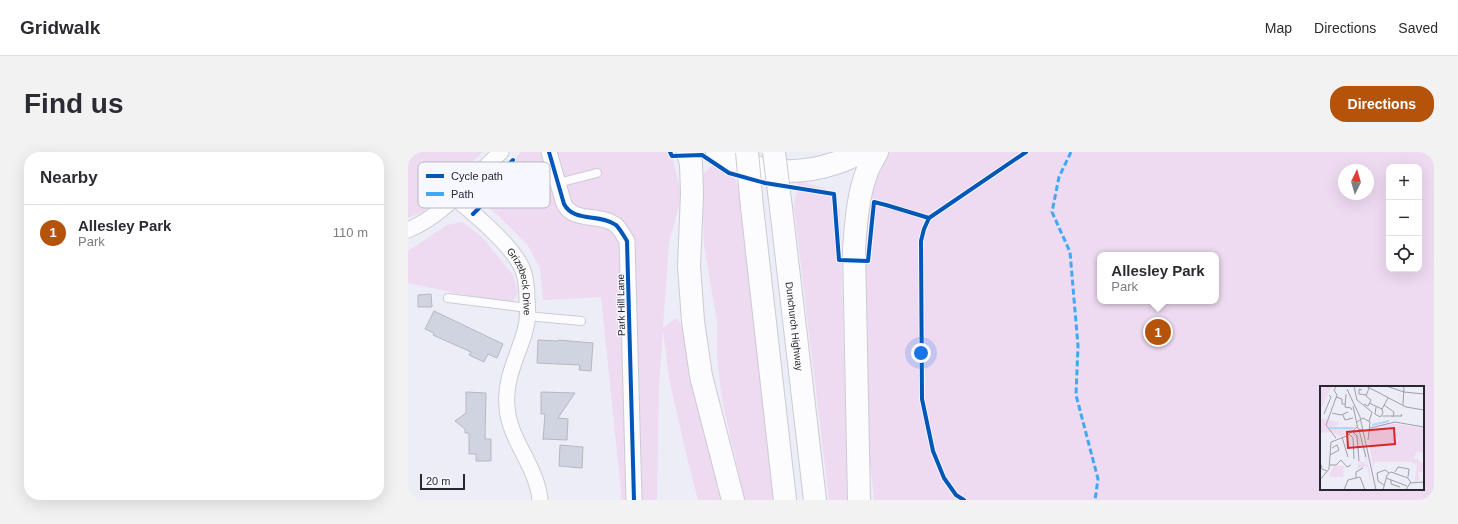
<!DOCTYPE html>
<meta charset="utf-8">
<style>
body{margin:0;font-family:Helvetica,sans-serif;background:#f2f2f3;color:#2b2b33}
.controls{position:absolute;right:12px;top:12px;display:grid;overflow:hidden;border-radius:8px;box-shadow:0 4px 16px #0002}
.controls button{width:36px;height:36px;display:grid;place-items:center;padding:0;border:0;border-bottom:1px solid #e1e1e2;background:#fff;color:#2b2b33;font:20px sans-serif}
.compass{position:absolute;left:930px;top:12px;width:36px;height:36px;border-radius:50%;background:#fff;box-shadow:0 4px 16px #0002;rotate:5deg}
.scale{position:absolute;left:12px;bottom:10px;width:45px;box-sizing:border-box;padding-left:4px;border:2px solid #28272f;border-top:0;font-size:11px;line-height:14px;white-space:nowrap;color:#28272f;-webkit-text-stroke:3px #f7f7ff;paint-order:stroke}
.you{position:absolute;left:513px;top:201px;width:14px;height:14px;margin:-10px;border:3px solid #fff;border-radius:50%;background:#1a73e8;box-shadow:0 0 0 6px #1a73e833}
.badge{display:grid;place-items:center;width:26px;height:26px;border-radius:50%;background:#b45309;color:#fff;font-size:13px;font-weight:700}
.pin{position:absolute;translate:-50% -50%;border:2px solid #fff;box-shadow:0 1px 4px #0006}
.popup{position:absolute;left:689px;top:100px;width:122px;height:52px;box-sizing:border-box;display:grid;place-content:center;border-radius:8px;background:#fff;filter:drop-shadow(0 1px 3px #0005);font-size:13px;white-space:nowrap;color:#7c7c81}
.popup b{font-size:15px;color:#2b2b33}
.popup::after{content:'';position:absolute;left:50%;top:100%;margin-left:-8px;border:8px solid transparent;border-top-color:#fff}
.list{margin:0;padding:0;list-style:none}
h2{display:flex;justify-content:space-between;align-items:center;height:52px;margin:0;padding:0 16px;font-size:17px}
h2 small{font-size:13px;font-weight:400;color:#7c7c81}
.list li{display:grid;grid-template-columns:26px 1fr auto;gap:12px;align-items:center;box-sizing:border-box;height:56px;padding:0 16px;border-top:1px solid #e1e1e2}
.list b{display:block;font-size:15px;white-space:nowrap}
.list p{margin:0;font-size:13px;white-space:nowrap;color:#7c7c81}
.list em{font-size:13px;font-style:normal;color:#7c7c81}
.icon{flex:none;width:22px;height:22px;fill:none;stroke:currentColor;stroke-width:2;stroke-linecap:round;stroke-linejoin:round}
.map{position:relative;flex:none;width:1026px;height:348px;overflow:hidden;border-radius:16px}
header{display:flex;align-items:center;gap:24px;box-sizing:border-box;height:56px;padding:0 20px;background:#fff;border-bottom:1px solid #e1e1e2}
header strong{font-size:19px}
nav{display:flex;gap:22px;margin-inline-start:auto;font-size:14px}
.intro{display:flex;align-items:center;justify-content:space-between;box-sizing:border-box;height:96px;padding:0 24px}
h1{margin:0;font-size:28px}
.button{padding:10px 18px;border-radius:16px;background:#b45309;color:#fff;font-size:14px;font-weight:700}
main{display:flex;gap:24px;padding:0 24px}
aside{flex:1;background:#fff;border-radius:16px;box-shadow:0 4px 16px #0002}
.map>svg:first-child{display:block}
.green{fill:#eedaf1;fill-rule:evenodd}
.building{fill:#d0d4e1;stroke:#b6b8c0}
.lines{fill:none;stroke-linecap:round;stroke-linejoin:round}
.service-casing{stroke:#cbcbd3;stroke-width:10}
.minor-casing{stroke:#cbcbd3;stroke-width:17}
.trunk-casing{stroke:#cbcbd3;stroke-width:24}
.service{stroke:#fcfcfe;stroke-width:8}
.minor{stroke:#fcfcfe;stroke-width:15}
.trunk{stroke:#fcfcfe;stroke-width:22}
.trunk-bridge-casing{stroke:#cbcbd3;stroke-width:24;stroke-linecap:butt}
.trunk-bridge{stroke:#fcfcfe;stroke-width:22}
.quiet{stroke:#3fa9f5;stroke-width:3;stroke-dasharray:6 3;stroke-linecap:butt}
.cycleway-casing{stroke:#f7f7ff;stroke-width:6}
.cycleway{stroke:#0057b8;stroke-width:4}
.labels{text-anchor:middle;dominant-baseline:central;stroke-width:3;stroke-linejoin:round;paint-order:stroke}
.street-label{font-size:10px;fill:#28272f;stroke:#f7f7ff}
.inset-river{fill:none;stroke:#b0d6fa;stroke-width:2}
.inset-road{fill:none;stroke:#9e9ea8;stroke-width:1}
.view{fill:#d62828;fill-opacity:0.15;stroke:#d62828;stroke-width:2}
.inset-edge{fill:none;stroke:#28272f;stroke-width:2}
.key{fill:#f7f7ff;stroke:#b9b9c1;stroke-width:1}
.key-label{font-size:11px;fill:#28272f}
</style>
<header>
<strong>Gridwalk</strong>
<nav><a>Map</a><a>Directions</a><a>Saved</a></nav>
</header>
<div class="intro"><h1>Find us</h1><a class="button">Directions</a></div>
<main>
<aside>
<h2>Nearby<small></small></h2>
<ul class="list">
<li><span class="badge">1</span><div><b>Allesley Park</b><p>Park</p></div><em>110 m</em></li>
</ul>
</aside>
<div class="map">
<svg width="1026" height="348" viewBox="0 0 1026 348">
<rect width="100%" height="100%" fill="#ededf8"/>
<g class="green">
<path d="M 0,0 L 74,0 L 53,24 L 15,60 L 0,66 Z"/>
<path d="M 113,0 L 262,0 L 264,4 L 272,36 L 272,50 L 261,91 L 255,175 L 269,166 L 281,186 L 314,348 L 290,348 L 277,297 L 261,226 L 255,178 L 251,233 L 249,348 L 213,348 L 213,339 L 193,145 L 135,148 L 132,116 L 119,92 L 83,57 L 80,41 L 88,28 Z"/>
<path d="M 479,0 L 1026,0 L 1026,348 L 466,348 L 463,319 L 456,284 L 457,67 L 470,12 ZM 981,15 L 1011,15 L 1011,117 L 981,117 ZM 936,18 L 960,18 L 960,42 L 936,42 ZM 692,103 L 808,103 L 808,149 L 692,149 ZM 913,235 L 1015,235 L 1015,337 L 913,337 Z"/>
<path d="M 308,8 L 324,17 L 335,50 L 365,348 L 337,348 L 314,248 L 309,206 L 309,170 L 296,93 L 294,24 Z"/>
<path d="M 390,29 L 417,36 L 432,57 L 440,348 L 421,348 L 386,55 Z"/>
<path d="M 54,70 L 73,84 L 105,123 L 110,140 L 103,154 L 96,151 L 0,131 L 0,99 L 39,73 Z"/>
</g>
<g class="building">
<path d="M 23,142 L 24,155 L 10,155 L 10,143 Z"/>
<path d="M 26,159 L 95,192 L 89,206 L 80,202 L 76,210 L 61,203 L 63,200 L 25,183 L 26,181 L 17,177 Z"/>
<path d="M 130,188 L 149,189 L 150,188 L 185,191 L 183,219 L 171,218 L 172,213 L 129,211 Z"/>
<path d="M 58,240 L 78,241 L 77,287 L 83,287 L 83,309 L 68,309 L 68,302 L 61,302 L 61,281 L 57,281 L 57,277 L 47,269 L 58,261 Z"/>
<path d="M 133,240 L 167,241 L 150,266 L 160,267 L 159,288 L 136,287 L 135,288 L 137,262 L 133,262 Z"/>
<path d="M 152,293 L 175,295 L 174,316 L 151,314 Z"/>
</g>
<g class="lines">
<defs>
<g id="service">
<path d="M 150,31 L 189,21"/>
<path d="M 40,146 L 120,156"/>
<path d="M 119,164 L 173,169"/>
</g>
<g id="minor">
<path d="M 141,0 L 156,52 C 166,71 192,61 208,73 C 212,77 216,84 219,89 L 226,348"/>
<path id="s1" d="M 47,46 C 67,63 103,92 114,116 C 118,125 119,138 119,148 C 120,158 120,169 117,179 C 110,204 96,227 99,255 C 101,288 129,314 132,348"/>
<path d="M 0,78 C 38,62 63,27 93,0"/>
</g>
<g id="trunk">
<path d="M 280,0 L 283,12 L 284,42 L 281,114 L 285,169 L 293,224 L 325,348"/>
<path d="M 309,0 C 358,26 405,25 454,0"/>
<path d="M 344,55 L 377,348"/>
<path id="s2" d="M 373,56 L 407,348"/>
<path d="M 451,348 L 446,97 C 448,70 450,41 460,17 C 463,11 466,5 469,0"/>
</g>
</defs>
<use href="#service" class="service-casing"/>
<use href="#minor" class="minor-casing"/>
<use href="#trunk" class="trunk-casing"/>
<use href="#service" class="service"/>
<use href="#minor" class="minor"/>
<use href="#trunk" class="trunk"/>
<defs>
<g id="trunk-bridge">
<path d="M 339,0 L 344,55"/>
<path d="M 366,0 L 373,56"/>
</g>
</defs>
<use href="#trunk-bridge" class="trunk-bridge-casing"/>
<use href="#trunk-bridge" class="trunk-bridge"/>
<path class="quiet" d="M 663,0 L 651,25 L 644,60 L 662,100 L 670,194 L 668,243 L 690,327 L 687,348"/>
<defs>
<g id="cycleway">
<path d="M 141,0 L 156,52 C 166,71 192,61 208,73 C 212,77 216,84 219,89 L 226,348"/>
<path d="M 262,0 L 264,4 L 294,3 L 321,21 L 357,31 L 426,42 L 431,108 L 460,109 L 466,50 L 478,53 L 521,66"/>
<path d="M 65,62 L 74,53 L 74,44 L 77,37 L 105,8"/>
<path d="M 556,348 L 548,343 L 536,326 L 525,299 L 514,247 L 513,89 L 516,77 L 521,66 L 618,0"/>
</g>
</defs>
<use href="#cycleway" class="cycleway-casing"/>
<use href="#cycleway" class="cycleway"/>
</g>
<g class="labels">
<g class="street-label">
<text stroke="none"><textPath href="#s1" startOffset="110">Grizebeck Drive</textPath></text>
<text transform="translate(213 153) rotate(-91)">Park Hill Lane</text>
<text stroke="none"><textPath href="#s2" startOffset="119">Dunchurch Highway</textPath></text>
</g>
</g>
<g transform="translate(912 234)">
<rect width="104" height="104" fill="#ededf8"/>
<path d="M 0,0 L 12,0 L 0,25 ZM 0,32 L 18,36 L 19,39 L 12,40 L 13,43 L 33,42 L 35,38 L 36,41 L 23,51 L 11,46 L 0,47 ZM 68,37 L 104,42 L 104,68 L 97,65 L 94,72 L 104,78 L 102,86 L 98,86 L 99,94 L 95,96 L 95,93 L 97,78 L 91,76 L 54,76 L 53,83 L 48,49 L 50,43 ZM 37,44 L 46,70 L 53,104 L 47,80 L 37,83 L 39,75 L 47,78 L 40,56 L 38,69 L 36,52 L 31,49 ZM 14,80 L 24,80 L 23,91 L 11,91 L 9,89 Z" fill="#eedaf1"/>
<path class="inset-river" d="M 52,39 L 69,35M 10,42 L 33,42"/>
<path class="inset-road" d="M 34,0 L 37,14 L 52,26 L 49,35M 46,0 L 86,21 L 104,24M 66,0 L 84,6M 27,3 L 40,31 L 56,104M 42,4 L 39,3 L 39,8 L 46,9M 84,6 L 104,8M 26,8 L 25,21 L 31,22 L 32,24M 16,11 L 22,13 L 22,18 L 25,18M 49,17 L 62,23 L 68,12M 44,18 L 48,20 L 51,14 L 46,10 L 49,2M 64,19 L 74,26 L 73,31M 83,19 L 84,0M 33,20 L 38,43 L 46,45M 56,21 L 55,28 L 60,31 L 63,27 L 62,23M 12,27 L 21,29 L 28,26M 4,28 L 11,11 L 9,9M 23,29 L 25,34 L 33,32M 62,30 L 82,30 L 81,28M 37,36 L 43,32 L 50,36 L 48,54M 50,42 L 75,36 L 104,41M 39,44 L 46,71M 32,45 L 37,50 L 39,75M 29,48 L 33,52 L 34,73M 22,51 L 28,71M 16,52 L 6,39 L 17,9 L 14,4 L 16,1M 10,69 L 19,64 L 17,59 L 12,62M 0,75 L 2,83 L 7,85M 10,79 L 16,79 L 21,74 L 27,81 L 31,79M 75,86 L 78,81 L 89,83 L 88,91M 36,92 L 36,86 L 43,82M 66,92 L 87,100M 0,94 L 9,83 L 11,56 L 27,50 L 37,41M 71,94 L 71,98 L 80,101M 64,99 L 58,95 L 57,87 L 65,84 L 69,87M 24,104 L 28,94 L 40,91 L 45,104M 63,104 L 67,89 L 71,86 L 88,92 L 91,97M 86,104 L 90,97 L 104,96"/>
<path class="view" d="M 74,42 L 75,58 L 28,62 L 27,46 Z"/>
<rect width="104" height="104" class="inset-edge"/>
</g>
<rect x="10" y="10" width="132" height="46" rx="6" class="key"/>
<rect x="18" y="22" width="18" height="4" fill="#0057b8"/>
<rect x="18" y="40" width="18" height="4" fill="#3fa9f5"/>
<g class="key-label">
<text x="43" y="28">Cycle path</text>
<text x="43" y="46">Path</text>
</g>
</svg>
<div class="controls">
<button>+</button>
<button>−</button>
<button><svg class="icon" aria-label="locate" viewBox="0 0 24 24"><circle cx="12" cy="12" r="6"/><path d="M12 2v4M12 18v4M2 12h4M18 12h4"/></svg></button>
</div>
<svg class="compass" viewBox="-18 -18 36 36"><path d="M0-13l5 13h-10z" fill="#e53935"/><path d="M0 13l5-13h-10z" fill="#7c7c81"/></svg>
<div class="scale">20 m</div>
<div class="you"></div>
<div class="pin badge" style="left:750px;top:180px">1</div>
<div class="popup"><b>Allesley Park</b>Park</div>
</div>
</main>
